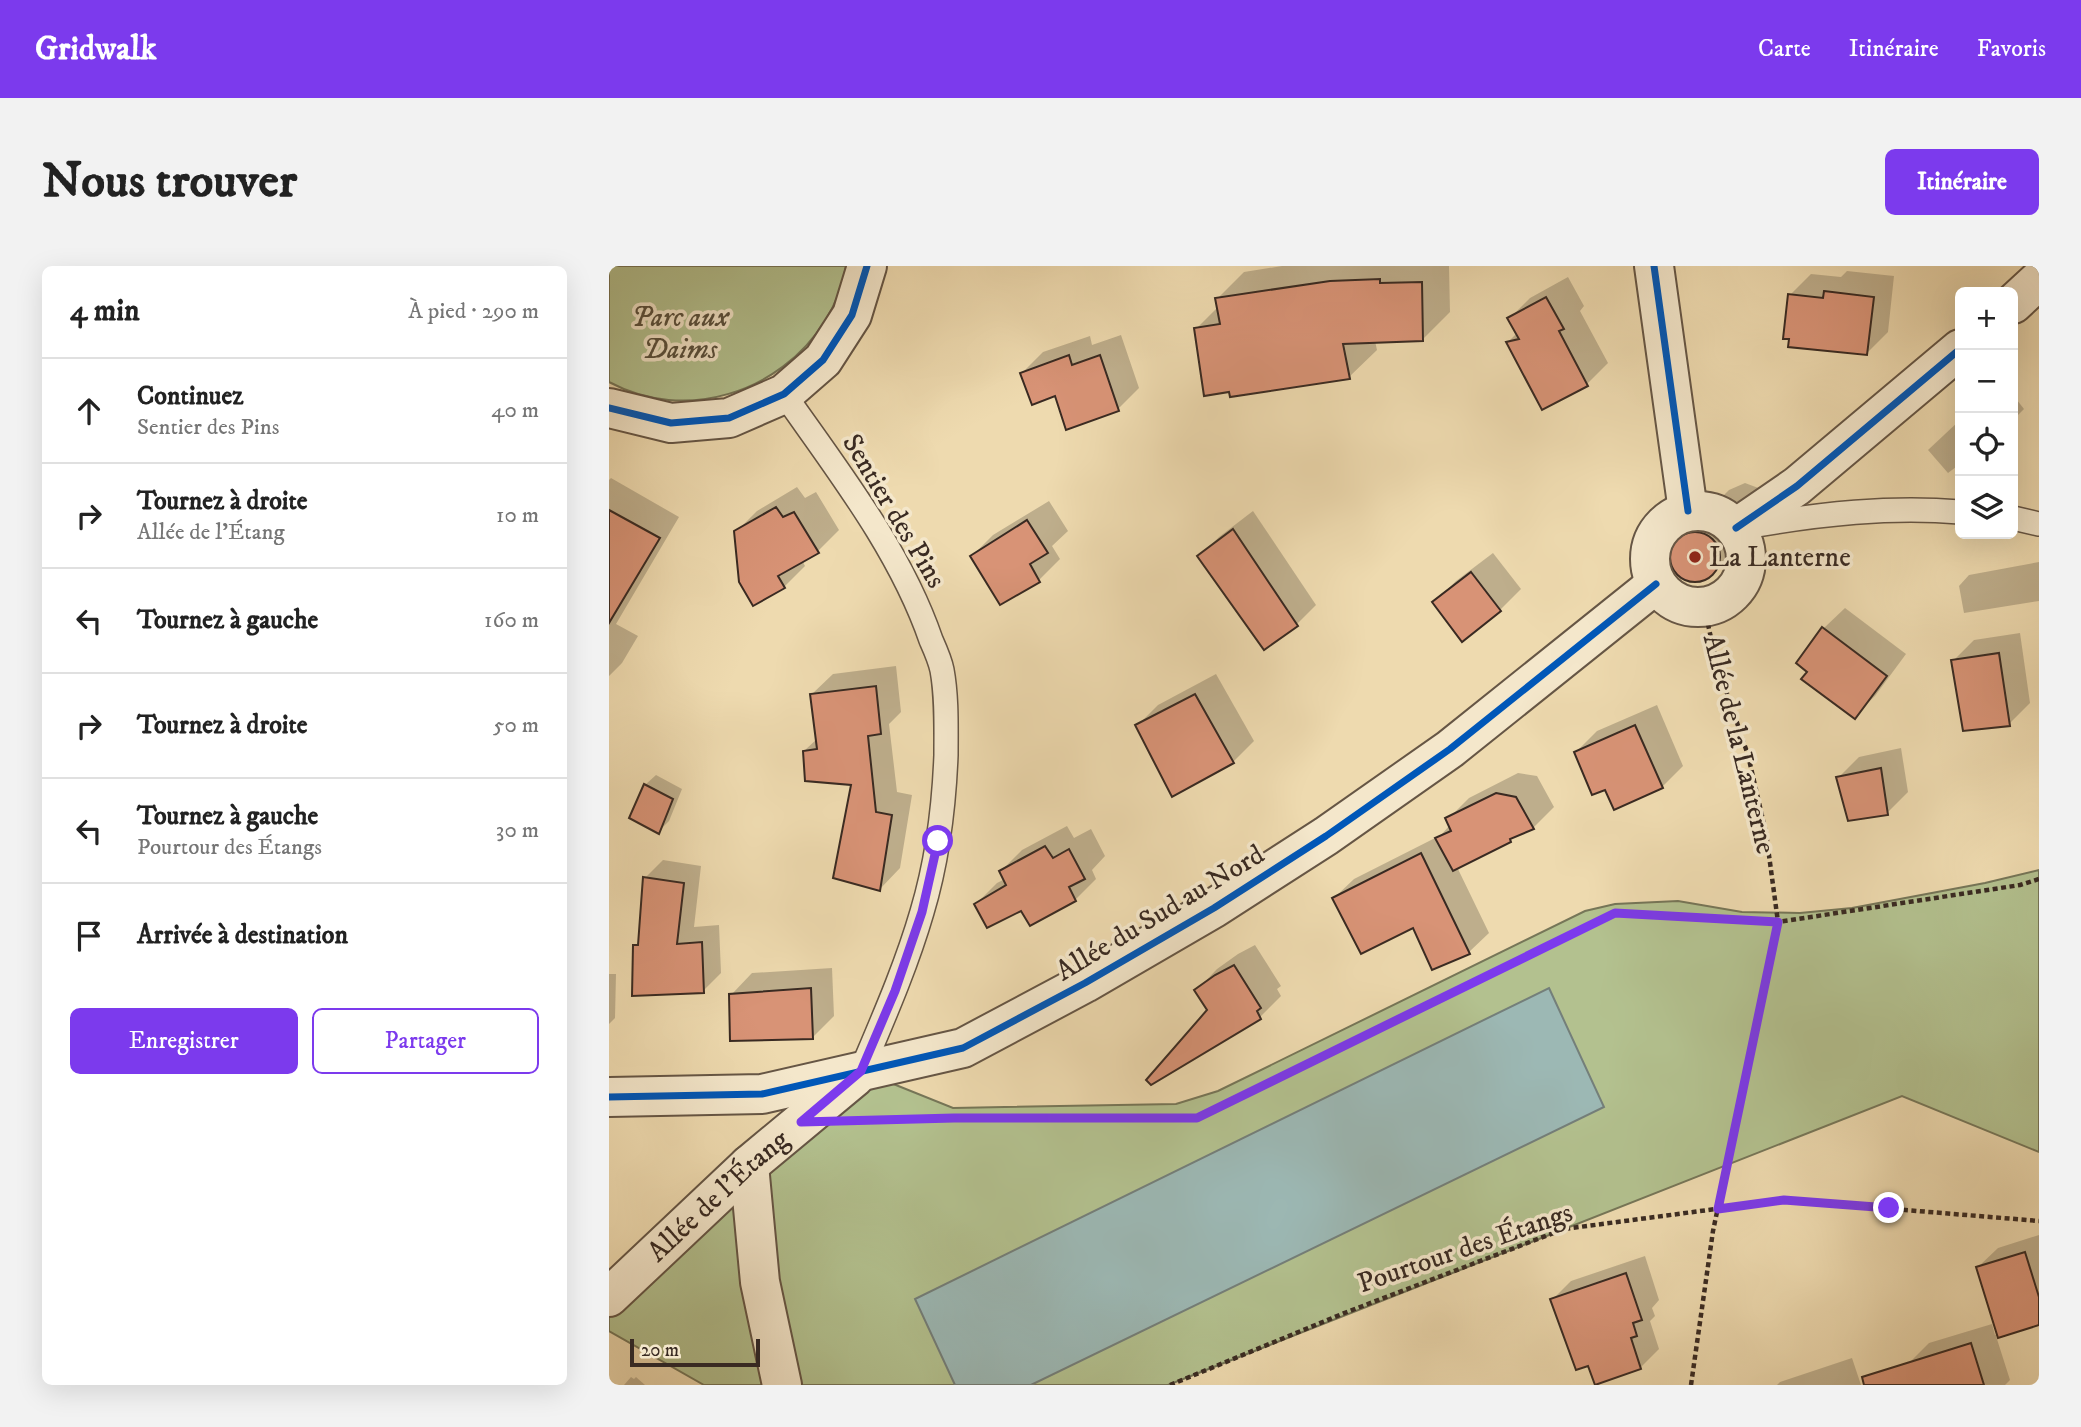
<!DOCTYPE html>
<html lang="fr">
<meta charset="utf-8">
<style>
body{margin:0;font-family:"IM FELL DW Pica",serif;background:#f2f2f2;color:#222}
.controls{position:absolute;right:21px;top:21px;display:grid;overflow:hidden;border-radius:10px;box-shadow:0 7px 28px #0002}
.controls button{width:63px;height:63px;display:grid;place-items:center;padding:0;border:0;border-bottom:2px solid #e0e0e0;background:#fff;color:#222;font:35px sans-serif}
.scale{position:absolute;left:21px;bottom:18px;width:130px;box-sizing:border-box;padding-left:7px;border:4px solid #392a22;border-top:0;font-size:19px;line-height:24px;white-space:nowrap;color:#392a22;-webkit-text-stroke:5px #f4e7cb;paint-order:stroke}
.stop{position:absolute;width:21px;height:21px;margin:-16px;border:5px solid #7c3aed;border-radius:50%;background:#fff}
.stop.end{background:#7c3aed;border-color:#fff;box-shadow:0 2px 7px #0008}
.list{margin:0;padding:0;list-style:none}
h2{display:flex;justify-content:space-between;align-items:center;height:91px;margin:0;padding:0 28px;font-size:30px}
h2 small{font-size:23px;font-weight:400;color:#767676}
.list li{display:grid;grid-template-columns:46px 1fr auto;gap:21px;align-items:center;box-sizing:border-box;height:105px;padding:0 28px;border-top:2px solid #e0e0e0}
.list b{display:block;font-size:26px;white-space:nowrap}
.list p{margin:0;font-size:23px;white-space:nowrap;color:#767676}
.list em{font-size:23px;font-style:normal;color:#767676}
.actions{display:flex;gap:14px;padding:21px 28px}
.actions a{flex:1;padding:16px 0;border:2px solid #7c3aed;border-radius:10px;text-align:center;font-size:24px;color:#7c3aed}
.actions .main{background:#7c3aed;color:#fff}
.icon{flex:none;width:38px;height:38px;fill:none;stroke:currentColor;stroke-width:2;stroke-linecap:round;stroke-linejoin:round}
.map{position:relative;flex:none;width:1430px;height:1119px;overflow:hidden;border-radius:10px}
header{display:flex;align-items:center;gap:42px;box-sizing:border-box;height:98px;padding:0 35px;background:#7c3aed;color:#fff}
header strong{font-size:33px}
nav{display:flex;gap:38px;margin-inline-start:auto;font-size:24px}
.intro{display:flex;align-items:center;justify-content:space-between;box-sizing:border-box;height:168px;padding:0 42px}
h1{margin:0;font-size:49px}
.button{padding:18px 32px;border-radius:10px;background:#7c3aed;color:#fff;font-size:24px;font-weight:700}
main{display:flex;gap:42px;padding:0 42px}
aside{flex:1;background:#fff;border-radius:10px;box-shadow:0 7px 28px #0002}
.map>svg:first-child{display:block}
.green{fill:#b3c18f;stroke:#767658;stroke-width:2}
.water{fill:#9cb8b4;stroke:#747f7a;stroke-width:2}
.shadow{fill:#0003}
.building{fill:#d89376;stroke:#392a22;stroke-width:2}
.lines{fill:none;stroke-linecap:round;stroke-linejoin:round}
.service-casing{stroke:#665645;stroke-width:26}
.minor-casing{stroke:#665645;stroke-width:42}
.path{stroke:#392a22;stroke-width:4.5;stroke-dasharray:5 3.5;stroke-linecap:butt}
.service{stroke:#f4e7cb;stroke-width:23}
.minor{stroke:#f4e7cb;stroke-width:38}
.cycleway-casing{stroke:#f4e7cb;stroke-width:11}
.cycleway{stroke:#0057b8;stroke-width:7}
.route{stroke:#7c3aed;stroke-width:9}
.poi-dot{fill:#8f2418;stroke:#f4e7cb;stroke-width:2.5}
.labels{text-anchor:middle;dominant-baseline:central;stroke-width:7;stroke-linejoin:round;paint-order:stroke}
.park-label{font-size:28px;font-style:italic;fill:#58503d;stroke:#f4e7cb}
.street-label{font-size:28px;fill:#392a22;stroke:#f4e7cb}
.poi-label{font-size:28px;fill:#392a22;stroke:#f4e7cb;text-anchor:start}
</style>
<header>
<strong>Gridwalk</strong>
<nav><a>Carte</a><a>Itinéraire</a><a>Favoris</a></nav>
</header>
<div class="intro"><h1>Nous trouver</h1><a class="button">Itinéraire</a></div>
<main>
<aside>
<h2>4 min<small>À pied · 290 m</small></h2>
<ul class="list">
<li><svg class="icon" aria-label="ahead" viewBox="0 0 24 24"><path d="M12 20V5M6 11l6-6 6 6"/></svg><div><b>Continuez</b><p>Sentier des Pins</p></div><em>40 m</em></li>
<li><svg class="icon" aria-label="right" viewBox="0 0 24 24"><path d="M7 20v-9h11M14 6l5 5-5 5"/></svg><div><b>Tournez à droite</b><p>Allée de l'Étang</p></div><em>10 m</em></li>
<li><svg class="icon" aria-label="left" viewBox="0 0 24 24"><path d="M17 20v-9H6M10 6l-5 5 5 5"/></svg><div><b>Tournez à gauche</b></div><em>160 m</em></li>
<li><svg class="icon" aria-label="right" viewBox="0 0 24 24"><path d="M7 20v-9h11M14 6l5 5-5 5"/></svg><div><b>Tournez à droite</b></div><em>50 m</em></li>
<li><svg class="icon" aria-label="left" viewBox="0 0 24 24"><path d="M17 20v-9H6M10 6l-5 5 5 5"/></svg><div><b>Tournez à gauche</b><p>Pourtour des Étangs</p></div><em>30 m</em></li>
<li><svg class="icon" aria-label="arrive" viewBox="0 0 24 24"><path d="M6 21V4h12l-3 4 3 4H6"/></svg><div><b>Arrivée à destination</b></div></li>
</ul>
<div class="actions"><a class="main">Enregistrer</a><a>Partager</a></div>
</aside>
<div class="map">
<svg width="1430" height="1119" viewBox="0 0 1430 1119">
<rect width="100%" height="100%" fill="#eedaaf"/>
<filter id="stains"><feTurbulence type="fractalNoise" baseFrequency=".00286" numOctaves="4"/><feColorMatrix values="0 0 0 0 .2 0 0 0 0 .09 0 0 0 0 .02 0 0 0 .5 -.17"/></filter>
<radialGradient id="worn" r=".72"><stop offset=".6" stop-color="#630" stop-opacity="0"/><stop offset="1" stop-color="#630" stop-opacity=".3"/></radialGradient>
<g class="green">
<path d="M 0,0 L 237,0 C 234,19 226,39 216,55 C 171,127 76,157 0,116 Z"/>
<path d="M 1430,604 L 1430,886 L 1293,830 L 559,1119 L 95,1119 L 0,1065 L 0,1031 L 252,805 L 344,842 L 567,838 L 609,825 L 976,645 L 1006,638 L 1069,635 L 1133,646 L 1191,647 L 1243,642 L 1376,617 Z"/>
</g>
<path class="water" d="M 940,722 L 995,841 L 422,1119 L 346,1119 L 306,1033 Z"/>
<g class="shadow">
<path d="M 673,0 L 840,0 L 841,46 L 813,74 L 766,75 L 768,84 L 740,111 L 587,63 L 609,41 L 608,33 L 635,6 Z"/>
<path d="M 1238,5 L 1285,10 L 1279,66 L 1258,87 L 1181,29 L 1202,8 L 1232,11 Z"/>
<path d="M 959,11 L 975,40 L 971,45 L 999,97 L 978,118 L 899,76 L 908,67 L 900,53 L 921,32 Z"/>
<path d="M 512,69 L 530,122 L 509,143 L 458,161 L 447,128 L 413,107 L 434,86 L 481,70 L 483,79 Z"/>
<path d="M 1404,129 L 1415,143 L 1404,154 Z"/>
<path d="M 1351,154 L 1351,198 L 1339,207 L 1319,184 Z"/>
<path d="M 2,212 L 70,251 L 7,358 L 29,370 L 13,397 L 0,410 L 0,214 Z"/>
<path d="M 1136,217 L 1152,223 L 1152,258 L 1098,312 L 1087,315 L 1071,309 L 1063,294 L 1064,283 L 1070,274 L 1120,224 Z"/>
<path d="M 188,221 L 196,232 L 207,226 L 230,264 L 209,285 L 193,294 L 196,300 L 175,321 L 127,266 L 148,245 Z"/>
<path d="M 440,235 L 459,265 L 443,280 L 451,293 L 430,314 L 392,336 L 363,290 L 384,269 Z"/>
<path d="M 644,245 L 707,339 L 688,358 L 655,381 L 590,291 L 610,271 Z"/>
<path d="M 884,287 L 912,323 L 891,344 L 826,336 L 847,315 Z"/>
<path d="M 1430,296 L 1430,335 L 1355,347 L 1350,320 L 1360,309 Z"/>
<path d="M 1236,342 L 1297,388 L 1266,430 L 1245,450 L 1200,405 L 1215,362 Z"/>
<path d="M 1411,367 L 1421,437 L 1400,458 L 1344,395 L 1365,374 Z"/>
<path d="M 287,400 L 292,446 L 280,458 L 288,526 L 303,529 L 291,602 L 271,623 L 244,518 L 195,485 L 209,472 L 203,428 L 224,408 Z"/>
<path d="M 607,408 L 645,475 L 624,496 L 528,460 L 549,439 Z"/>
<path d="M 1048,439 L 1074,500 L 1053,521 L 997,521 L 967,486 L 988,465 Z"/>
<path d="M 1292,482 L 1299,526 L 1278,547 L 1229,512 L 1250,491 Z"/>
<path d="M 909,507 L 928,510 L 945,541 L 924,562 L 905,570 L 901,574 L 848,601 L 880,667 L 860,686 L 824,702 L 805,659 L 725,632 L 745,613 L 832,569 L 841,559 L 839,553 L 860,532 Z"/>
<path d="M 47,509 L 73,523 L 60,555 L 49,566 L 36,519 Z"/>
<path d="M 458,560 L 465,572 L 482,563 L 496,590 L 483,604 L 487,613 L 466,634 L 413,642 L 367,638 L 388,617 L 396,613 L 392,605 L 413,584 Z"/>
<path d="M 54,594 L 92,600 L 85,661 L 110,659 L 112,707 L 94,725 L 26,680 L 31,675 L 36,612 Z"/>
<path d="M 646,679 L 672,720 L 668,723 L 672,730 L 651,751 L 542,817 L 600,744 L 588,724 L 608,703 L 629,688 Z"/>
<path d="M 223,702 L 225,750 L 204,771 L 122,729 L 143,707 Z"/>
<path d="M 0,708 L 7,708 L 6,752 L 0,758 Z"/>
<path d="M 1430,969 L 1430,1057 L 1387,1070 L 1401,1114 L 1396,1119 L 1306,1119 L 1299,1098 L 1320,1077 L 1383,1058 L 1386,1069 L 1389,1068 L 1369,1001 L 1389,982 Z"/>
<path d="M 1036,990 L 1050,1034 L 1043,1042 L 1046,1050 L 1041,1055 L 1050,1083 L 1031,1102 L 980,1098 L 943,1034 L 962,1015 Z"/>
<path d="M 1243,1092 L 1252,1119 L 1168,1119 L 1171,1116 Z"/>
<path d="M 22,1111 L 25,1113 L 27,1111 L 36,1119 L 15,1119 Z"/>
</g>
<g class="building">
<path d="M 771,13 L 771,17 L 813,16 L 814,75 L 734,78 L 741,113 L 621,131 L 620,126 L 595,130 L 585,62 L 611,58 L 606,32 L 721,15 Z"/>
<path d="M 1215,25 L 1265,31 L 1258,89 L 1179,81 L 1180,73 L 1174,73 L 1179,28 L 1214,32 Z"/>
<path d="M 937,31 L 955,63 L 950,65 L 979,120 L 933,144 L 897,76 L 910,73 L 898,52 Z"/>
<path d="M 460,89 L 463,99 L 491,89 L 510,145 L 457,164 L 446,130 L 423,139 L 411,107 Z"/>
<path d="M 167,241 L 174,251 L 185,246 L 210,287 L 169,310 L 176,322 L 144,340 L 130,316 L 125,265 Z"/>
<path d="M 0,244 L 51,272 L 0,357 Z"/>
<path d="M 418,254 L 439,287 L 421,298 L 431,316 L 391,339 L 361,290 Z"/>
<path d="M 624,263 L 689,360 L 655,384 L 588,290 Z"/>
<circle cx="1086" cy="291" r="25"/>
<path d="M 862,306 L 892,345 L 853,376 L 823,336 Z"/>
<path d="M 1213,361 L 1278,410 L 1246,453 L 1192,413 L 1198,406 L 1187,397 Z"/>
<path d="M 1390,387 L 1401,460 L 1354,465 L 1342,394 Z"/>
<path d="M 267,420 L 272,468 L 259,470 L 267,546 L 283,549 L 271,625 L 224,612 L 242,519 L 196,515 L 194,485 L 208,483 L 201,428 Z"/>
<path d="M 586,428 L 625,497 L 563,531 L 526,459 Z"/>
<path d="M 1026,459 L 1054,522 L 1005,544 L 996,524 L 983,529 L 965,486 Z"/>
<path d="M 1272,502 L 1279,549 L 1239,555 L 1227,511 Z"/>
<path d="M 35,518 L 64,533 L 50,568 L 20,552 Z"/>
<path d="M 887,527 L 907,531 L 925,563 L 901,573 L 902,576 L 844,605 L 826,572 L 842,565 L 836,552 Z"/>
<path d="M 436,580 L 444,592 L 460,583 L 476,613 L 460,621 L 467,635 L 421,660 L 412,645 L 378,662 L 365,638 L 397,619 L 390,605 Z"/>
<path d="M 812,587 L 861,688 L 823,704 L 804,662 L 752,688 L 723,632 Z"/>
<path d="M 34,611 L 75,617 L 68,678 L 93,676 L 95,727 L 23,730 L 24,679 L 29,679 Z"/>
<path d="M 625,699 L 652,742 L 648,745 L 652,753 L 542,819 L 537,814 L 598,744 L 585,724 L 606,709 Z"/>
<path d="M 202,722 L 204,773 L 121,775 L 120,728 Z"/>
<path d="M 1416,986 L 1430,1031 L 1430,1059 L 1389,1072 L 1367,1001 Z"/>
<path d="M 1017,1007 L 1033,1054 L 1024,1057 L 1028,1070 L 1022,1072 L 1032,1103 L 986,1119 L 979,1100 L 967,1104 L 941,1033 Z"/>
<path d="M 1362,1077 L 1375,1119 L 1255,1119 L 1253,1111 Z"/>
</g>
<g class="lines">
<defs>
<g id="service">
<path d="M 175,128 C 229,205 291,284 322,374 C 326,383 331,394 333,404 C 338,431 337,461 337,489 C 335,541 328,596 313,646 C 297,701 274,753 252,805"/>
<path d="M 1404,252 L 1430,258"/>
<path d="M 1142,260 C 1211,248 1281,240 1351,246"/>
</g>
<g id="minor">
<path d="M 1045,0 L 1079,245"/>
<path d="M 1404,38 L 1430,14"/>
<path d="M 0,142 L 62,157 L 120,152 L 175,128 L 214,94 L 243,49 L 258,0"/>
<circle cx="1089" cy="293" r="48"/>
<path d="M 1127,262 L 1188,220 L 1351,83"/>
<path d="M 0,831 L 153,828 L 354,782 L 476,717 L 605,642 L 717,570 L 841,483 L 1047,318"/>
<path d="M 140,899 L 151,1016 L 173,1119"/>
<path id="s1" d="M 0,1031 L 140,899 L 246,811"/>
</g>
</defs>
<use href="#service" class="service-casing"/>
<use href="#minor" class="minor-casing"/>
<g class="path">
<path d="M 261,854 L 588,852 L 1006,647 L 1169,656 L 1411,619 L 1430,613"/>
<path d="M 561,1119 L 738,1046 L 955,963 L 1175,934 L 1430,955"/>
<path d="M 1082,1119 L 1104,965 L 1169,656 L 1157,567 L 1139,489 L 1108,398 L 1095,341"/>
</g>
<use href="#service" class="service"/>
<use href="#minor" class="minor"/>
<defs>
<g id="cycleway">
<path d="M 1045,0 L 1079,245"/>
<path d="M 0,142 L 62,157 L 120,152 L 175,128 L 214,94 L 243,49 L 258,0"/>
<path d="M 1127,262 L 1188,220 L 1351,83"/>
<path d="M 0,831 L 153,828 L 354,782 L 476,717 L 605,642 L 717,570 L 841,483 L 1047,318"/>
</g>
</defs>
<use href="#cycleway" class="cycleway-casing"/>
<use href="#cycleway" class="cycleway"/>
</g>
<g class="lines">
<path class="route" d="M 329,575 L 313,646 L 286,725 L 252,805 L 192,856 L 345,852 L 588,852 L 1006,647 L 1169,656 L 1109,943 L 1175,934 L 1280,942"/>
</g>
<circle class="poi-dot" cx="1086" cy="291" r="7"/>
<g class="labels">
<g class="park-label">
<text x="71" y="51">Parc aux<tspan x="71" dy="32">Daims</tspan></text>
</g>
<g class="street-label">
<text transform="translate(285 245) rotate(59)">Sentier des Pins</text>
<text transform="translate(1130 478) rotate(76)">Allée de la Lanterne</text>
<text transform="translate(551 647) rotate(-31)">Allée du Sud au Nord</text>
<text stroke="none"><textPath href="#s1" startOffset="149">Allée de l'Étang</textPath></text>
<text transform="translate(856 982) rotate(-19)">Pourtour des Étangs</text>
</g>
<g class="poi-label">
<text x="1100" y="291">La Lanterne</text>
</g>
</g>
<rect width="100%" height="100%" filter="url(#stains)"/>
<rect width="100%" height="100%" fill="url(#worn)"/>
</svg>
<div class="controls">
<button>+</button>
<button>−</button>
<button><svg class="icon" aria-label="locate" viewBox="0 0 24 24"><circle cx="12" cy="12" r="6"/><path d="M12 2v4M12 18v4M2 12h4M18 12h4"/></svg></button>
<button><svg class="icon" aria-label="layers" viewBox="0 0 24 24"><path d="M12 4l9 5-9 5-9-5zM3 14l9 5 9-5"/></svg></button>
</div>
<div class="scale">20 m</div>
<div class="stop" style="left:329px;top:575px"></div>
<div class="stop end" style="left:1280px;top:942px"></div>
</div>
</main>
